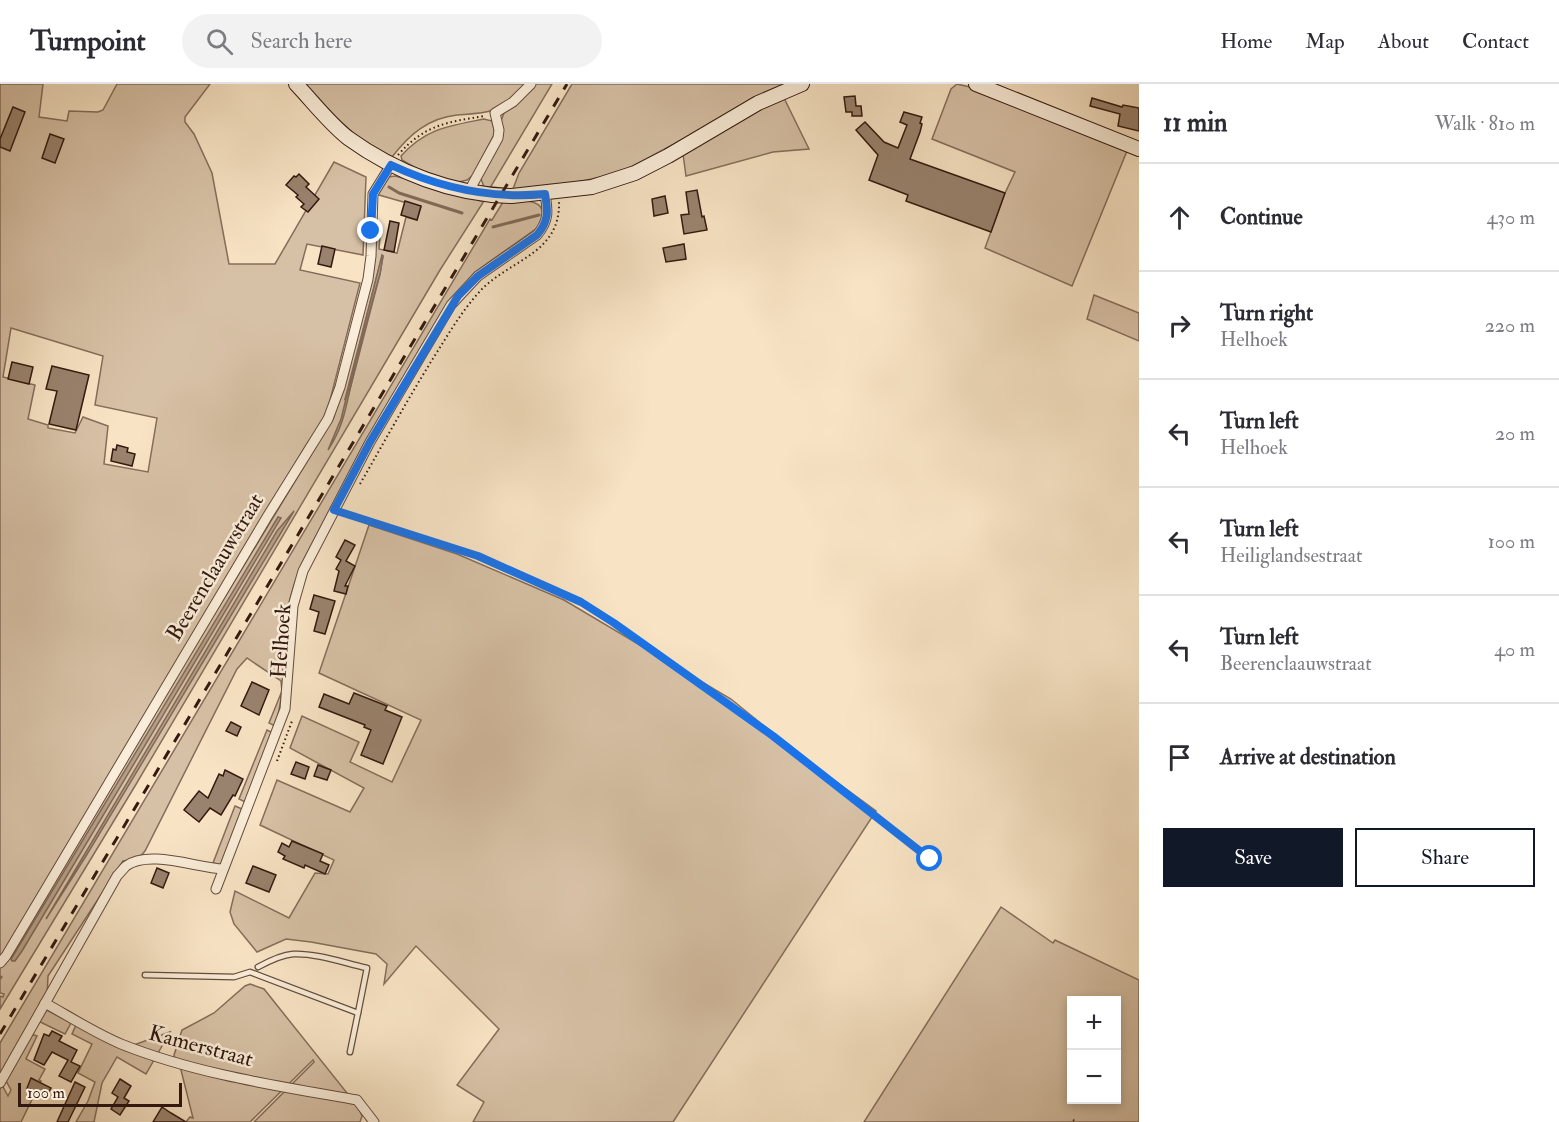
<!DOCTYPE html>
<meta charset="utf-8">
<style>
body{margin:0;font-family:"IM FELL Double Pica",serif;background:#f2f2f3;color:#2b2b33}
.controls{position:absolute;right:18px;bottom:18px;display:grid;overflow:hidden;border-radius:0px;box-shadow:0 3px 9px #0003}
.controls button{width:54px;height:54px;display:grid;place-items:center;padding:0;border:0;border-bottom:2px solid #e1e1e2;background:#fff;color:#2b2b33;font:30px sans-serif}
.scale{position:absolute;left:18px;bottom:15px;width:164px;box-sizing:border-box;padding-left:6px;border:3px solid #331910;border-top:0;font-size:16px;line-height:21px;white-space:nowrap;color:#331910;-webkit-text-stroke:4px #faedd9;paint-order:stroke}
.stop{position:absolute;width:18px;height:18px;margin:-14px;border:4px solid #1a73e8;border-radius:50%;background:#fff}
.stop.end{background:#1a73e8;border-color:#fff;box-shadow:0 2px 6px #0008}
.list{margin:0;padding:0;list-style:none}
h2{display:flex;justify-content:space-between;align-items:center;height:78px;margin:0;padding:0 24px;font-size:26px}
h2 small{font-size:20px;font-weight:400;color:#7c7c81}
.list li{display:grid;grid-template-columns:39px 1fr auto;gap:18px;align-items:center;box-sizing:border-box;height:108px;padding:0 24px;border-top:2px solid #e1e1e2}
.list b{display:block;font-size:22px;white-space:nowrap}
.list p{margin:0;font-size:20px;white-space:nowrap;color:#7c7c81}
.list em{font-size:20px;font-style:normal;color:#7c7c81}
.actions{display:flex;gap:12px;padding:18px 24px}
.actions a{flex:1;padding:14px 0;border:2px solid #111827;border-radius:0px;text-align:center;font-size:21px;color:#111827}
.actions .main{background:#111827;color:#fff}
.icon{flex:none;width:33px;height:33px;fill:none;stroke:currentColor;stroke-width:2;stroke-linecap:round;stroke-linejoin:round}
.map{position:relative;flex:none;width:1139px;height:1038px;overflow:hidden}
header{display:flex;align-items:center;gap:36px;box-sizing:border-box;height:84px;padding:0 30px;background:#fff;border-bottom:2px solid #e1e1e2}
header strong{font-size:28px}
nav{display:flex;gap:33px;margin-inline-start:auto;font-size:21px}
.search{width:420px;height:54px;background:#f2f2f3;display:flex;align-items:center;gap:15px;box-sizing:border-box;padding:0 21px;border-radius:33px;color:#7c7c81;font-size:22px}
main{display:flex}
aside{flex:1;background:#fff}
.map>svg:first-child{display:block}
.green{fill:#d7c1a6;stroke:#856d5b;stroke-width:1.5;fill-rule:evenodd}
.water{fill:#b59f87;stroke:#816957;stroke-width:1.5}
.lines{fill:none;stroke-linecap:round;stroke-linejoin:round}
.stream{stroke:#816957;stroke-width:3}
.building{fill:#99836e;stroke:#331910;stroke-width:1.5}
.lane-casing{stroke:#644c3d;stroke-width:7}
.street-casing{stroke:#644c3d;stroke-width:11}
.secondary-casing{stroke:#331910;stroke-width:16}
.path{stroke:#331910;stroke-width:2;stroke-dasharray:1.5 3;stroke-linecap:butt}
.lane{stroke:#faedd9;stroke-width:4.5}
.street{stroke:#faedd9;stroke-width:9}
.secondary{stroke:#faedd9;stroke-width:14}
.rail{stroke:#331910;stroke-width:3;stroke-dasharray:10 10;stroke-linecap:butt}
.route{stroke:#1a73e8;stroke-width:8}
.labels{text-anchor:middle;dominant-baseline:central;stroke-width:5;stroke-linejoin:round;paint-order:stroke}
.street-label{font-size:22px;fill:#331910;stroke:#faedd9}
</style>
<header>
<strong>Turnpoint</strong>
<div class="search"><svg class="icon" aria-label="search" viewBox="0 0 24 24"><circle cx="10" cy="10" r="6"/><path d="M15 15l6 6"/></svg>Search here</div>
<nav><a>Home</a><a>Map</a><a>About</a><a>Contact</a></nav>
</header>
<main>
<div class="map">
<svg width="1139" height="1038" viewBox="0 0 1139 1038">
<rect width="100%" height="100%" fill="#f8e4c5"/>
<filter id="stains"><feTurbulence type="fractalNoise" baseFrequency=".00333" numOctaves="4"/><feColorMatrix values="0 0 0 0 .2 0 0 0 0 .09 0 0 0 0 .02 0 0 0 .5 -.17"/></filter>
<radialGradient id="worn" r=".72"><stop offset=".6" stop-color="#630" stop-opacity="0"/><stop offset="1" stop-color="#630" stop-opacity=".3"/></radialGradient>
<g class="green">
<path d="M 0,0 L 43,0 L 39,33 L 67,37 L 69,27 L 98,28 L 103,26 L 117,0 L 210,0 L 185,33 L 185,38 L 194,50 L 212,89 L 229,180 L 275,180 L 334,78 L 366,93 L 363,171 L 307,160 L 300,186 L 360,199 L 326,332 L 305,363 L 0,875 ZM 11,244 L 103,272 L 95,321 L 157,334 L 148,388 L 104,380 L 108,342 L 83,333 L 75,349 L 48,344 L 48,341 L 28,335 L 35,301 L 3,293 Z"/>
<path d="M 305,0 L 526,0 C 517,10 507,20 493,26 C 482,30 468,30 457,31 C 428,34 409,51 392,73 L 359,54 L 333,31 Z"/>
<path d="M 535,0 L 552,0 L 490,104 L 484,103 L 480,92 L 502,54 L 501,37 L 504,29 L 523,14 Z"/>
<path d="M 572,0 L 788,0 L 627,85 C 591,98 553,102 515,106 L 513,105 L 519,89 Z"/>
<path d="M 957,0 L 974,4 L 1127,67 L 1072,202 L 985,164 L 1005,109 L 1015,88 L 932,55 L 951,5 Z"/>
<path d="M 784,14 L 809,65 L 773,68 L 686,92 L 683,70 L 770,19 Z"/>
<path d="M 484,35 L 492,37 L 495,49 L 473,91 L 467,96 L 455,99 L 421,87 L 402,76 L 401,72 C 426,44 449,42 484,35 Z"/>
<path d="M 395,92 L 480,114 L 480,117 L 484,117 L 440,186 L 135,702 L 0,925 L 0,912 L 3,913 L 4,910 L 0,909 L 0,884 L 334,333 L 375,152 L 380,152 L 379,165 L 397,169 L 406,133 L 417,136 L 421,123 L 379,111 L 377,108 L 388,93 ZM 382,172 L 383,172 L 380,190 L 348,313 L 345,315 Z"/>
<path d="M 528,117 C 546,120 545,130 537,144 L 475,188 L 453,213 L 364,360 L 304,475 C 297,491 291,507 288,525 C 282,564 287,603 275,642 L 269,639 L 282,607 L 281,597 L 247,574 L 237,585 L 145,767 L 138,775 L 123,777 L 48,892 L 47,913 L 0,993 L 0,959 L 490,135 L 492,136 L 503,118 Z"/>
<path d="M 1094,211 L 1139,229 L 1139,257 L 1087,235 Z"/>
<path d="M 369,441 L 457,470 L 564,516 L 731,615 L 801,672 L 876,727 L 673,1038 L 473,1038 L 484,1018 L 457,1001 L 499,945 L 416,862 L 384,900 L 387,880 L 376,870 L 311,858 L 286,855 L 257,868 L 234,840 L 230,828 L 235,807 L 289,834 L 315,789 L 328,790 L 334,776 L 260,741 L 277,696 L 350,728 L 364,704 L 290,664 L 302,632 L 359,658 L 350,678 L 392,698 L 421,636 L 319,589 Z"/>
<path d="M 267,646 L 273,649 L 245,718 L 239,715 Z"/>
<path d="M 235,722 L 242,725 L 221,781 L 213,779 Z"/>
<path d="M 1001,823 L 1053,859 L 1055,856 L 1139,896 L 1139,1038 L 864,1038 ZM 1072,916 L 1116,916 L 1116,1016 L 1072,1016 Z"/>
<path d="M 250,900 L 264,905 L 359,1024 L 362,1032 L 360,1038 L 254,1038 L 314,978 L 313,976 L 250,1038 L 186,1038 L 190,1033 L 193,1034 L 180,982 L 177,982 L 174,971 L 182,946 L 214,929 L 245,902 Z"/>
<path d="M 45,925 L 71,939 L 65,950 L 38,937 Z"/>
<path d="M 76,941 L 126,967 L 128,963 L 170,948 L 146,990 L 117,973 L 102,999 L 94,1038 L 76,1038 L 88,1017 L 95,998 L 78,989 L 92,960 L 72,950 Z"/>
<path d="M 31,950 L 37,952 L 26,975 L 45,985 L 39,996 L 41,997 L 21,1038 L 0,1038 L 0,1005 L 2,1001 L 8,1012 L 11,1006 L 5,995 Z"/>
</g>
<g class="water">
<path d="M 382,171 L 383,172 L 380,190 C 370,224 362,258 353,292 C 346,321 345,340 328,366 L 341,335 Z"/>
<path d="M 294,427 L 86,772 L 46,835 L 277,447 Z"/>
<path d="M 278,433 L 281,434 L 22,867 L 15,877 L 12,877 L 11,875 Z"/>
</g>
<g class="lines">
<g class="stream">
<path d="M 389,103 L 399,109 L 462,129"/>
<path d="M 493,143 L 539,131"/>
<path d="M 0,894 L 1,893"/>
</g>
</g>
<g class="building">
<path d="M 855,12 L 856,22 L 861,22 L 862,32 L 852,32 L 852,28 L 846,28 L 844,13 Z"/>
<path d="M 1092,14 L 1122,23 L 1123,21 L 1139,24 L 1139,47 L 1118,42 L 1120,30 L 1090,22 Z"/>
<path d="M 13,23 L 25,28 L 10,67 L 0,63 L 0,55 Z"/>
<path d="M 904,28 L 922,33 L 920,39 L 922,40 L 920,48 L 910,75 L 1005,109 L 991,148 L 906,117 L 908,111 L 869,96 L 878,71 L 856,46 L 865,38 L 884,58 L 898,64 L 907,41 L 900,38 Z"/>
<path d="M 50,50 L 64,55 L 55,79 L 42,74 Z"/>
<path d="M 299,90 L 309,100 L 306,103 L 319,115 L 308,128 L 301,123 L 304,120 L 296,113 L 298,111 L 286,101 L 294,92 L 296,93 Z"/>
<path d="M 697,106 L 702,133 L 704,132 L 707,146 L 684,150 L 681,131 L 689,130 L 686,108 Z"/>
<path d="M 665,112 L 668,129 L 654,132 L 652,115 Z"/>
<path d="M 405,117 L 421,122 L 417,136 L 401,131 Z"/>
<path d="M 390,137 L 399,139 L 394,168 L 384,166 Z"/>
<path d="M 684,160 L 686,175 L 666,178 L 663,164 Z"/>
<path d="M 322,162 L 335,165 L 331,183 L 318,180 Z"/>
<path d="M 12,278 L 33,283 L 29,300 L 8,295 Z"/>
<path d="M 52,282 L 89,291 L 76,346 L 49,340 L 57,307 L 46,305 Z"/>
<path d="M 117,361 L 128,364 L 127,368 L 135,370 L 132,382 L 111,377 L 113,365 L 116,366 Z"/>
<path d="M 345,456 L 355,461 L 346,477 L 355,482 L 345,502 L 348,502 L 346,510 L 334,507 L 339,487 L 336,485 L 341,476 L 336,473 Z"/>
<path d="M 314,511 L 335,517 L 325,550 L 314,547 L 319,528 L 310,525 Z"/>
<path d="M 252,598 L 269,606 L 259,631 L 241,622 Z"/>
<path d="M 354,609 L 387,622 L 385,626 L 402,633 L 383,680 L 361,671 L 371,646 L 364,643 L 365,641 L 319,623 L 324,610 L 349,620 Z"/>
<path d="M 231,638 L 241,643 L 237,652 L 226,647 Z"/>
<path d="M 296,678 L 309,683 L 305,695 L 291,690 Z"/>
<path d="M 318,681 L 331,686 L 327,696 L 314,692 Z"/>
<path d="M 225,686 L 243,695 L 235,712 L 233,711 L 221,731 L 210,724 L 199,738 L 184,726 L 199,707 L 208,714 L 219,690 L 223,692 Z"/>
<path d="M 292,757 L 323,770 L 320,777 L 329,781 L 325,790 L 305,781 L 304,784 L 283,775 L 285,772 L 278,768 L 282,759 L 289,763 Z"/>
<path d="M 253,782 L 276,791 L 269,808 L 246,799 Z"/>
<path d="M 157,784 L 169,789 L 163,804 L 151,799 Z"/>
<path d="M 52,947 L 62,952 L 59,957 L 77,966 L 71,978 L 80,982 L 71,998 L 59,992 L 68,976 L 52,968 L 44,981 L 34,976 L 44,950 L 49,952 Z"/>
<path d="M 31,994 L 51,1004 L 46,1013 L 27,1004 Z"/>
<path d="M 120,995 L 131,1002 L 124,1014 L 129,1017 L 120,1031 L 111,1025 L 118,1013 L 112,1009 Z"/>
<path d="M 75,998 L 85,1003 L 68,1038 L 57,1038 Z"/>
<path d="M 162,1023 L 171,1029 L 186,1038 L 153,1038 Z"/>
</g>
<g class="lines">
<defs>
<g id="lane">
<path d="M 145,891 L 234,893 L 250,888 L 358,929 L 367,884 C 344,879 317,869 293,870 C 281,871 269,877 258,883"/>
<path d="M 350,968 L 358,929"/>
</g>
<g id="street">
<path d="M 469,107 L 498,54 L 499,46 L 495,29 L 513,18 L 531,0"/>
<path d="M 216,805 L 285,625 L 293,522 L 303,487 L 370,358 L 451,221 L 478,192 L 537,151 C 549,137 548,127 545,110"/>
<path d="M 0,879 L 6,872 L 267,433 L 328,335 L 340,303 L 368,195 L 371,172 L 373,110 L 391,81"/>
<path d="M 45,919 C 70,933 95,949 121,960 C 196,990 278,1002 357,1016 L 374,1038"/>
<path d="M 0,999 L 117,792 C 120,789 123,785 126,782 C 149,765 197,784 223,785"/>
</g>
<g id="secondary">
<path d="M 296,0 C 313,18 329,39 348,54 C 395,88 453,111 512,112 L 592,103 L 635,89 L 668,72 L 758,19 L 802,0"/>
<path d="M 976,0 L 1139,65"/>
</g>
</defs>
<use href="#lane" class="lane-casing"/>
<use href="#street" class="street-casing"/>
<use href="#secondary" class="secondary-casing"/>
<g class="path">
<path d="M 398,71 C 424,41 447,38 485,32"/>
<path d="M 360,400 C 386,355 411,309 439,265 C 452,244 465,223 482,205 C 512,175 561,169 559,117"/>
<path d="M 343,429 L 478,472 L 581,518 L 614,539 L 773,652 L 931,775"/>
<path d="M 277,677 L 292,637"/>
<path d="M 1073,1036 L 1077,1038"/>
</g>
<use href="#lane" class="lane"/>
<use href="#street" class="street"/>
<use href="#secondary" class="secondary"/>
<path class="rail" d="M 0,950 L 567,0"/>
</g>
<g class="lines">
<path class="route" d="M 371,147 L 373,110 L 391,81 C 440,104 491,115 545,110 C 548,127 549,137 537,151 L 478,192 L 458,212 L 370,358 L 334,426 L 478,472 L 581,518 L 614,539 L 773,652 L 930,775"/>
</g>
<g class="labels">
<g class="street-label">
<text transform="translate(215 483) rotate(-59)">Beerenclaauwstraat</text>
<text transform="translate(281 557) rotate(-86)">Helhoek</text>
<text transform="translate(201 962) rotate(15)">Kamerstraat</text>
</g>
</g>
<rect width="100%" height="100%" filter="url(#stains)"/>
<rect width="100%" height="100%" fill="url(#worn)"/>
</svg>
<div class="controls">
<button>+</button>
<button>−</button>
</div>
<div class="scale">100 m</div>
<div class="stop" style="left:930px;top:775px"></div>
<div class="stop end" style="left:371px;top:147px"></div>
</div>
<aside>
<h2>11 min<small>Walk · 810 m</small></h2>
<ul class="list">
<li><svg class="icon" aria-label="ahead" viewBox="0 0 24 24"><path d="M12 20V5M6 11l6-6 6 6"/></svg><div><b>Continue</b></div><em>430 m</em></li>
<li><svg class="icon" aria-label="right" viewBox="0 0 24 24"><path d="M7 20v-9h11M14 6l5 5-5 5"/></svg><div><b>Turn right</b><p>Helhoek</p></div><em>220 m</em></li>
<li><svg class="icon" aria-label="left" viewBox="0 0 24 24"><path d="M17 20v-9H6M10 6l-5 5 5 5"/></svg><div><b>Turn left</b><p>Helhoek</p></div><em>20 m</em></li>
<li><svg class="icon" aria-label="left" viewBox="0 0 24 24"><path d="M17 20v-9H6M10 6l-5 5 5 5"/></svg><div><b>Turn left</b><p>Heiliglandsestraat</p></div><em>100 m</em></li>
<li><svg class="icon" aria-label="left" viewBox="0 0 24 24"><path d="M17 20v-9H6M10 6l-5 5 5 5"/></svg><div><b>Turn left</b><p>Beerenclaauwstraat</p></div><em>40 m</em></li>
<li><svg class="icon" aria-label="arrive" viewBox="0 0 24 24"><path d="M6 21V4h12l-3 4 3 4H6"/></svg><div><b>Arrive at destination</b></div></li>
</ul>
<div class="actions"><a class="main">Save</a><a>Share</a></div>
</aside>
</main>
